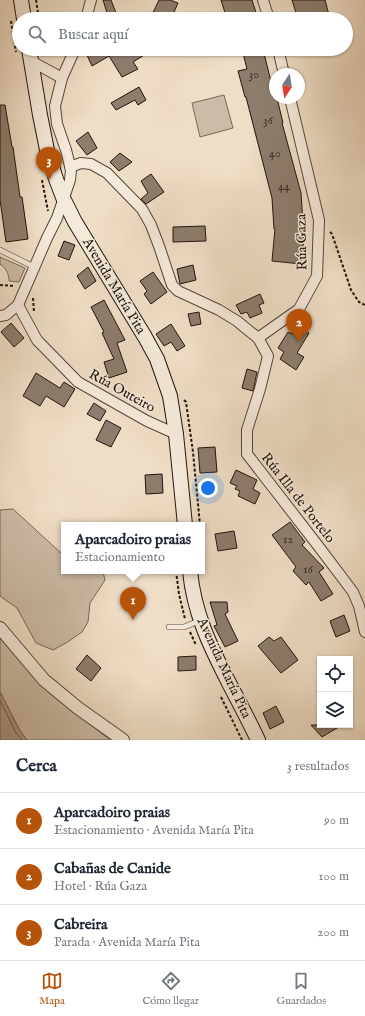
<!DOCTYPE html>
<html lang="es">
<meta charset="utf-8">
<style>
body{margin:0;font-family:"IM FELL English",serif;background:#f2f2f3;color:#1f2937}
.controls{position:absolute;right:12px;bottom:12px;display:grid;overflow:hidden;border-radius:0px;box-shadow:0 1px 3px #0004}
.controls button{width:36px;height:36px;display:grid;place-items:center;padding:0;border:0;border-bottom:1px solid #e0e1e3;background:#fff;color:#1f2937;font:20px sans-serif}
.compass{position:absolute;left:269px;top:68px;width:36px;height:36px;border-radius:50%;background:#fff;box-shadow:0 1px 3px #0004;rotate:192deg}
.you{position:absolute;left:208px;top:488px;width:14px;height:14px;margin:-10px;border:3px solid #fff;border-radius:50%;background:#1a73e8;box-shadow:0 0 0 6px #1a73e833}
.badge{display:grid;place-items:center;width:26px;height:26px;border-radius:50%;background:#b45309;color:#fff;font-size:13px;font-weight:700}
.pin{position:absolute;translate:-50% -33px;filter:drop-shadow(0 1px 2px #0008)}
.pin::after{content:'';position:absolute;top:21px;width:14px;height:12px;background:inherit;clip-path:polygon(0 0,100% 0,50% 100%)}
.popup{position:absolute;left:61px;top:522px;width:144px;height:52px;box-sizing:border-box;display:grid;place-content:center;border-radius:0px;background:#fff;filter:drop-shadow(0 1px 3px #0005);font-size:13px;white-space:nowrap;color:#747a83}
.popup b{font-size:15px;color:#1f2937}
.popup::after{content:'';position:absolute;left:50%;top:100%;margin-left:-8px;border:8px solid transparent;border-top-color:#fff}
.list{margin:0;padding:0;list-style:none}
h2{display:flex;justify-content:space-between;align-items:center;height:52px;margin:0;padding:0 16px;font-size:17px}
h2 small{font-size:13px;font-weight:400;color:#747a83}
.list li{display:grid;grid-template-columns:26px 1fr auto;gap:12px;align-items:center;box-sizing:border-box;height:56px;padding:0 16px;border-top:1px solid #e0e1e3}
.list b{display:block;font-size:15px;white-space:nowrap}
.list p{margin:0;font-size:13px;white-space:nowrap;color:#747a83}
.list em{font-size:13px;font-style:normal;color:#747a83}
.icon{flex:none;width:22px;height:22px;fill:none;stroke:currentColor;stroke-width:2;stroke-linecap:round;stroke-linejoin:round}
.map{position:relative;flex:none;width:365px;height:740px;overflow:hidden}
.search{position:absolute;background:#fff;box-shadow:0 1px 3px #0004;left:12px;right:12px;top:12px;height:44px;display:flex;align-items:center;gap:10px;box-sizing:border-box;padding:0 14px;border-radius:22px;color:#747a83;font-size:15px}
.sheet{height:220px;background:#fff}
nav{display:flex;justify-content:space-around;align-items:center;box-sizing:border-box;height:56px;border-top:1px solid #e0e1e3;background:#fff;font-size:11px;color:#747a83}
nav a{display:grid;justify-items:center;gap:2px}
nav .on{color:#b45309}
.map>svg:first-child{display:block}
.green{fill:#ccbca7;stroke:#76685a}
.water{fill:#a99987;stroke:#726456}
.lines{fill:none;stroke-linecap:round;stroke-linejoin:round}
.shore{stroke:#64564a;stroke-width:1}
.building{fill:#8c7d6d;stroke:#20140d}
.service-casing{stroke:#54463b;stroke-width:6}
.minor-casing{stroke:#54463b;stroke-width:12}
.tertiary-casing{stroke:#54463b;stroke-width:14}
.secondary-casing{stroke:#20140d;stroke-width:16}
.path{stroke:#20140d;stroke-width:2;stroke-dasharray:3 2;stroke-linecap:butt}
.service{stroke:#f5eada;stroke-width:5}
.minor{stroke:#f5eada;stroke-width:10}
.tertiary{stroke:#f5eada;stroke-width:12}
.secondary{stroke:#f5eada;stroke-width:14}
.labels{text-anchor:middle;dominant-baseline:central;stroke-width:3;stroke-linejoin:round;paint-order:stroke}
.number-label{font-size:12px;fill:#3b2e25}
.street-label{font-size:14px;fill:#20140d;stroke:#f5eada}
</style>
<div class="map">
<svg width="365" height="740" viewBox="0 0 365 740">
<rect width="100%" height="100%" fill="#efdec6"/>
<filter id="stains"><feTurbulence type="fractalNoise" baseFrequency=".005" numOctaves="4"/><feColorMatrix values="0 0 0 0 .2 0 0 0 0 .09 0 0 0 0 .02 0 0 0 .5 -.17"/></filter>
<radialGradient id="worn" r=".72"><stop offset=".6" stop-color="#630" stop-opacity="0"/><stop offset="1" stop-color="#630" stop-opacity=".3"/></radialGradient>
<g class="green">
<path d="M 224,95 L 233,128 L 200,137 L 192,103 Z"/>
<path d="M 0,257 L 25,268 L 19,282 L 9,281 C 9,274 6,268 0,264 Z"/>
<path d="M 13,509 L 61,553 L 64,554 L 64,571 L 103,572 L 105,580 L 90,603 L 88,622 L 82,632 L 66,643 L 53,650 L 36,643 L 17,608 L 0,596 L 0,510 Z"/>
<path d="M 0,631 L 62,702 L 110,740 L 27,740 L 20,731 L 9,709 L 0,692 Z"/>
</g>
<path class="water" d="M 0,692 C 9,708 15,726 27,740 L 0,740 Z"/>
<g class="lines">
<path class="shore" d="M 0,700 L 16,733 L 22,740"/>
</g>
<g class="building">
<path d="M 103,0 L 111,0 L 118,18 L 109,19 Z"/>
<path d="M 159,0 L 170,0 L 178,3 L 171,19 L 150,19 Z"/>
<path d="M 221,0 L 252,0 L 258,19 L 227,19 Z"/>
<path d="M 292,0 L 325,0 L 330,19 L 298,19 Z"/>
<path d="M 94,49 L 154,49 L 133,62 L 138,69 L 122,77 L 109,56 L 92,66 L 86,53 Z"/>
<path d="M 242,49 L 263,49 L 275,98 L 277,98 L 283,123 L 282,123 L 301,193 L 304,238 L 301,264 L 272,261 L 275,229 L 274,229 L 272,198 L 246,97 L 245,97 L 238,71 L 247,69 Z"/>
<path d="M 139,87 L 146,100 L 138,105 L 135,100 L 116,110 L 111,103 Z"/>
<path d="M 0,105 L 5,105 L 12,147 L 13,147 L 20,197 L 22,197 L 28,239 L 6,242 L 0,200 Z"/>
<path d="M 88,132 L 97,148 L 87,155 L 76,141 Z"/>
<path d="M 120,153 L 132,162 L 119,171 L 110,162 Z"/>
<path d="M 151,174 L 164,192 L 146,204 L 141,199 L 148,193 L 141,181 Z"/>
<path d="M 205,226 L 206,241 L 173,242 L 173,227 Z"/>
<path d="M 64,241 L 75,245 L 69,260 L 58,256 Z"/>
<path d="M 193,265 L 196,280 L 180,284 L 177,269 Z"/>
<path d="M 88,267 L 96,281 L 85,289 L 77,276 Z"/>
<path d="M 153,272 L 167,292 L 151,304 L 144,294 L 147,291 L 140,281 Z"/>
<path d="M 260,294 L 264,303 L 259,305 L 262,313 L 250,318 L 247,312 L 241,314 L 236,305 Z"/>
<path d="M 104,300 L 125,340 L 117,343 L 127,372 L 109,378 L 104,362 L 114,359 L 102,333 L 104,332 L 91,307 Z"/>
<path d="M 199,312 L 201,324 L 191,326 L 188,314 Z"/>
<path d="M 11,323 L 24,338 L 14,347 L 1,332 Z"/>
<path d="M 171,324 L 185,346 L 177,351 L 171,342 L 164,346 L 156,334 Z"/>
<path d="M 297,326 L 309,333 L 297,353 L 304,357 L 296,370 L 280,359 L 284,352 L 278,348 L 288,332 L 292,334 Z"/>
<path d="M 247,369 L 257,372 L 253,391 L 242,388 Z"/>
<path d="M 36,373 L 60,388 L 64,382 L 75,389 L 64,407 L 46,396 L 40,406 L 23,396 Z"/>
<path d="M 94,403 L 106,411 L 100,421 L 87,414 Z"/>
<path d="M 106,420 L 121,428 L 111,447 L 96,440 Z"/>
<path d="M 215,447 L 217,472 L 200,473 L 198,448 Z"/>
<path d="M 236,470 L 257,480 L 253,489 L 260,493 L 255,504 L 238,496 L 240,491 L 235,489 L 237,486 L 230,483 Z"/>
<path d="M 162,474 L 163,493 L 146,494 L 145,475 Z"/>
<path d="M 290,522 L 305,542 L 302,545 L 324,568 L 319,572 L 333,594 L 321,601 L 309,582 L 306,585 L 293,571 L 296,567 L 272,535 Z"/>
<path d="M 234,531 L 237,548 L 218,551 L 215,534 Z"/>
<path d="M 210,602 L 227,602 L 228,612 L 225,614 L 238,641 L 225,647 L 214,626 L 217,625 Z"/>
<path d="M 344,615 L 350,631 L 336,637 L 330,621 Z"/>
<path d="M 269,637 L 274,641 L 281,637 L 298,660 L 281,673 L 258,646 Z"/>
<path d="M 87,655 L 101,668 L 91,681 L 76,669 Z"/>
<path d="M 196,656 L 196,670 L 178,671 L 178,657 Z"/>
<path d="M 276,706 L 284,722 L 270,729 L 263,713 Z"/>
<path d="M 311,725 L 342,725 L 322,737 Z"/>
</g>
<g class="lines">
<defs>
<g id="service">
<path d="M 0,250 L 34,267"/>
<path d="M 169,627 L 184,627 L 199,621"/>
</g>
<g id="minor">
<path d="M 263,0 L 269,19"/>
<path d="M 86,19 L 91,0"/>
<path d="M 278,49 L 284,74"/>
<path d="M 31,61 L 62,78"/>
<path d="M 70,167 L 81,163 L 91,164 L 107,173 L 142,209 L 151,225 L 159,246 L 172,285 L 178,291 L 219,310 L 237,321 L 258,338 L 268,356 L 260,389 L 247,430 L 247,454 L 319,547 L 353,592 L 359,606 L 365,632"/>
<path d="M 18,305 L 37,340 L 78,382 L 147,421 L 176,434"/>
<path d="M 0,316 L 6,315 L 18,305 L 47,238 L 57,218 L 70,180 L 71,170 L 66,150 L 57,124 L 55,106 L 62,78 L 75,49"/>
<path d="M 258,338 L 299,309 L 317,276 L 319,220 L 290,98"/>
</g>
<path id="tertiary" d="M 0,628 L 44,680 L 78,708 L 123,740"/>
<g id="secondary">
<path d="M 21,0 L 24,19"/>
<path d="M 29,49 L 40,115 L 47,150 L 56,179 L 64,200 L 75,222 L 145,337 L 157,359 L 170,396 L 176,434 L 185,525"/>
<path d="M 190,571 C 194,613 210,646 229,683 C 239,702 249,721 258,740"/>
</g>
</defs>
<use href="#service" class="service-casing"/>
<use href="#minor" class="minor-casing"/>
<use href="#tertiary" class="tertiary-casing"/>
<use href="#secondary" class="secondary-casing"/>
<g class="path">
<path d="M 36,0 L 39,19"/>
<path d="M 11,21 L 16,52"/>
<path d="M 43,49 L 44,56"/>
<path d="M 42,180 L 48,211"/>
<path d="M 330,232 L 332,234 L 351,290 L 359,302 L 365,305"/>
<path d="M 0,285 L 15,286"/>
<path d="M 33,298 L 34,312"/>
<path d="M 184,400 L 186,402 L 193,452 L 200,525"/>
<path d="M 202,541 L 203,549 L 202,550"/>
<path d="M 176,571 L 179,594 L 185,619"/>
<path d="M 190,632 L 196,645"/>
<path d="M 221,697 L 242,740"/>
</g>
<use href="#service" class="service"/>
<use href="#minor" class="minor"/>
<use href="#tertiary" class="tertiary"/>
<use href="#secondary" class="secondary"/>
</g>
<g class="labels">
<g class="number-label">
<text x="254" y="74">30</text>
<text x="268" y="120">36</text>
<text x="275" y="153">40</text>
<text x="284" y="186">44</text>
<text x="288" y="539">12</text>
<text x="308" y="569">16</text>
</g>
<g class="street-label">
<text transform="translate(302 242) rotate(-91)">Rúa Gaza</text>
<text transform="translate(114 286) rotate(59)">Avenida María Pita</text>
<text transform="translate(122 391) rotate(29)">Rúa Outeiro</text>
<text transform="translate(298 498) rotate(52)">Rúa Illa de Portelo</text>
<text transform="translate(224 668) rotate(65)">Avenida María Pita</text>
</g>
</g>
<rect width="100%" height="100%" filter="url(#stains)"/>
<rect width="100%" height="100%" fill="url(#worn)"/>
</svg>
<div class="controls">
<button><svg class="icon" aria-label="locate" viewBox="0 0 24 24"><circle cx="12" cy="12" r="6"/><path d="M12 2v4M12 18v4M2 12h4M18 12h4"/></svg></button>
<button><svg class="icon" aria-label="layers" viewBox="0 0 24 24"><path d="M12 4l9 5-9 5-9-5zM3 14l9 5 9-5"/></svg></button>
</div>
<svg class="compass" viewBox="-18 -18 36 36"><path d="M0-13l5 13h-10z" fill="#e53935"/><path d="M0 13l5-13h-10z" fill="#747a83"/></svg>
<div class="you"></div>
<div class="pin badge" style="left:133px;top:620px">1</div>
<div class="popup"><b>Aparcadoiro praias</b>Estacionamiento</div>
<div class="pin badge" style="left:299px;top:342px">2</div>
<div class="pin badge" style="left:49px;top:180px">3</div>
<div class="search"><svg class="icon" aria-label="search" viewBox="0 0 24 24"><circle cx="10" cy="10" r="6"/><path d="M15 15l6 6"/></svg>Buscar aquí</div>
</div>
<section class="sheet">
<h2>Cerca<small>3 resultados</small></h2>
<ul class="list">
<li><span class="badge">1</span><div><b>Aparcadoiro praias</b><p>Estacionamiento · Avenida María Pita</p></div><em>90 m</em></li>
<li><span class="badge">2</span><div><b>Cabañas de Canide</b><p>Hotel · Rúa Gaza</p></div><em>100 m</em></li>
<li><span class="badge">3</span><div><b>Cabreira</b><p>Parada · Avenida María Pita</p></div><em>200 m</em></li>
</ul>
</section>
<nav>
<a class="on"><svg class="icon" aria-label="map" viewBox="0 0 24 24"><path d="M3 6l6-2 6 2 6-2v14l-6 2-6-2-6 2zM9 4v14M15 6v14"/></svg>Mapa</a>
<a><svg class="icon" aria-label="directions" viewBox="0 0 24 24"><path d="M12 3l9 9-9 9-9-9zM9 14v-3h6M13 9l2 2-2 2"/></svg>Cómo llegar</a>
<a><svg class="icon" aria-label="saved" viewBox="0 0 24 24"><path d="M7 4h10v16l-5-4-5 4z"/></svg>Guardados</a>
</nav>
